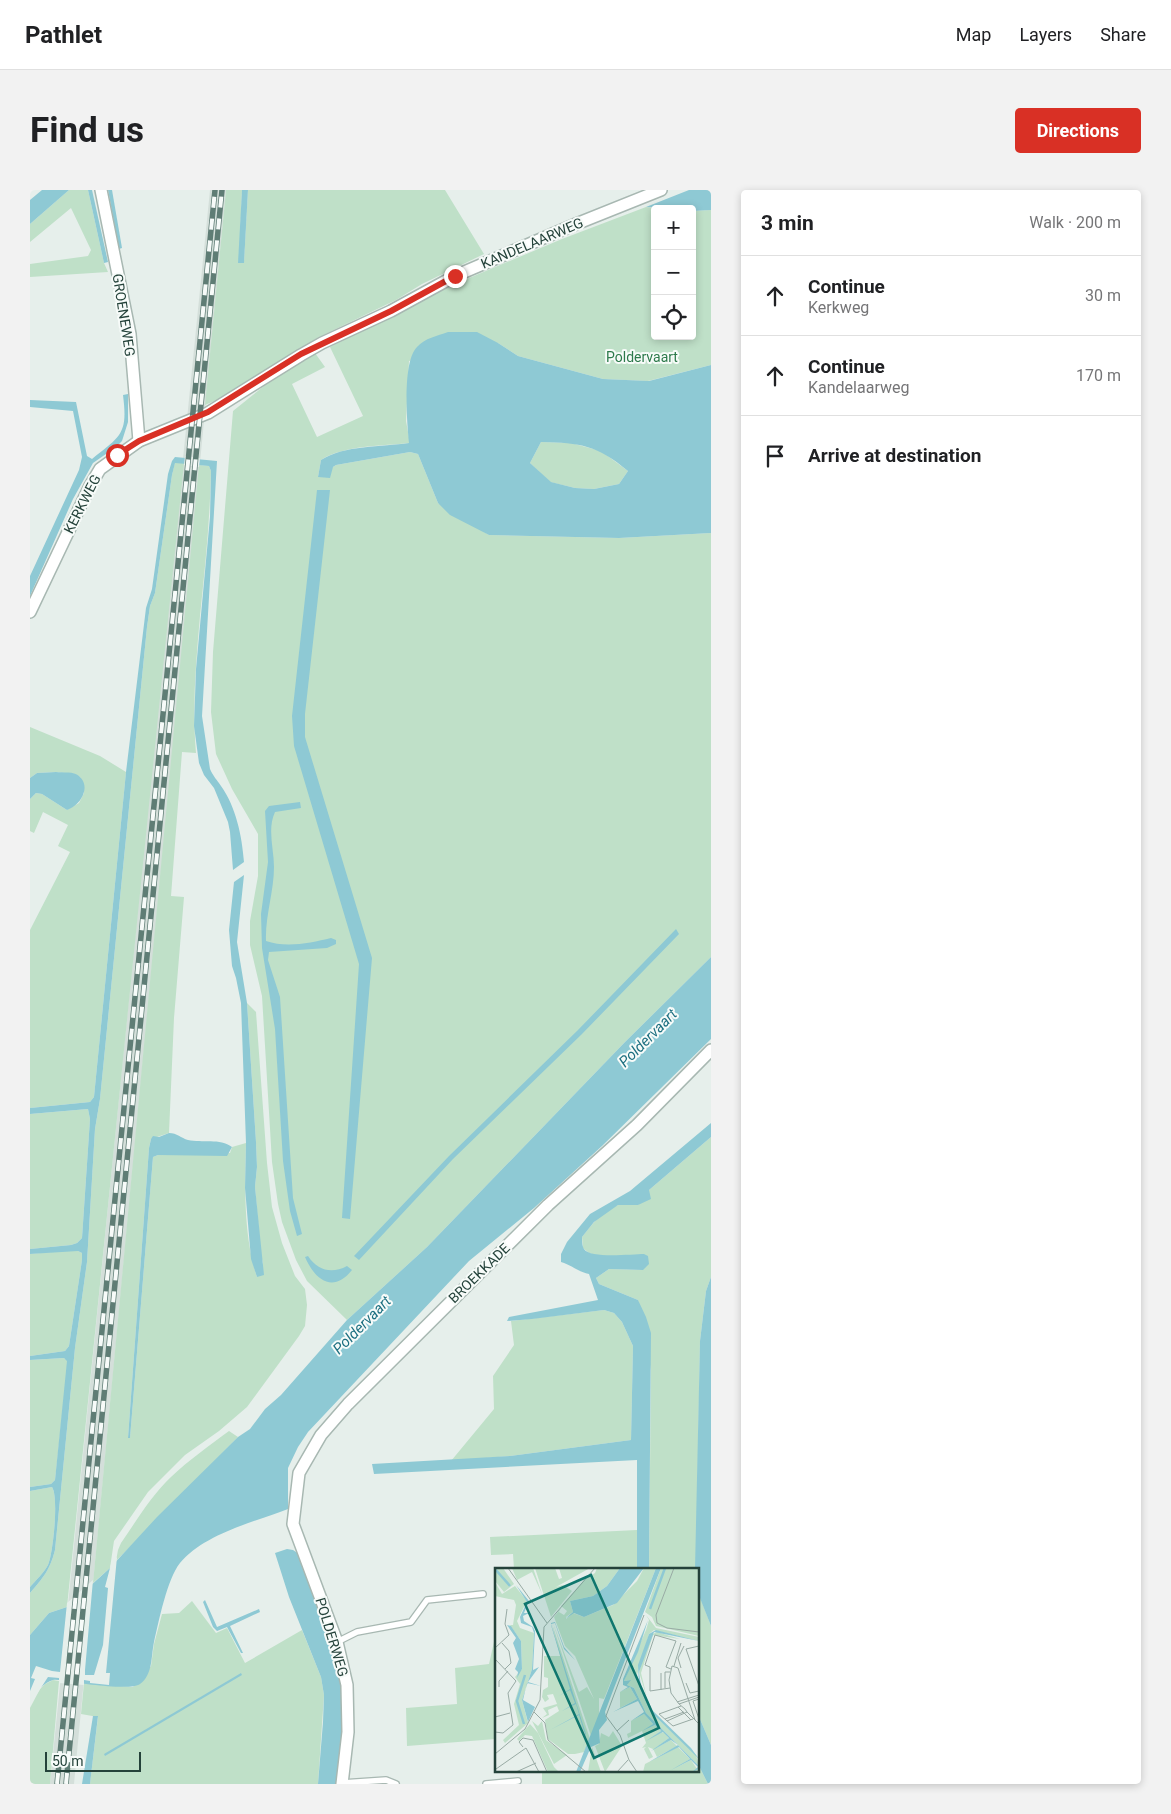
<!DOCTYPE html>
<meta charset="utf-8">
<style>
body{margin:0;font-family:Roboto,sans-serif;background:#f2f2f2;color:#202124}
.controls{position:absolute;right:15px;top:15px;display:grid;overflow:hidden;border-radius:5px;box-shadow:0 2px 8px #0003}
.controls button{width:45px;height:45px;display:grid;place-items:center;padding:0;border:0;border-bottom:1px solid #e0e0e0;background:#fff;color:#202124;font:25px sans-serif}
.scale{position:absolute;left:15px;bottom:12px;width:96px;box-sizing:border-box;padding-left:5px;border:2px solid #24423a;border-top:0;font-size:14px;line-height:18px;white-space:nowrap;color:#24423a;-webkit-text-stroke:4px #f7fbf9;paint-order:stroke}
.stop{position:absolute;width:15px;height:15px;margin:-11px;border:4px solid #d93025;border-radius:50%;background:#fff}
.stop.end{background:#d93025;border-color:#fff;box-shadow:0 1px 5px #0008}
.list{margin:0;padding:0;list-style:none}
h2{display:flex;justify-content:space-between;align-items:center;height:65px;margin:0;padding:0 20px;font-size:21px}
h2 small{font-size:16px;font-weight:400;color:#757577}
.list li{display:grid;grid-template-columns:32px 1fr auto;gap:15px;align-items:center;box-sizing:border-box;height:80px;padding:0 20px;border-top:1px solid #e0e0e0}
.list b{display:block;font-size:19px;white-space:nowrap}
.list p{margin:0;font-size:16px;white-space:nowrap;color:#757577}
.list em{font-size:16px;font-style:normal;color:#757577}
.icon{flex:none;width:28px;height:28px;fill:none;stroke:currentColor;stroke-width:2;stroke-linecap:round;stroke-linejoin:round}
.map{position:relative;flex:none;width:681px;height:1594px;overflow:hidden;border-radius:5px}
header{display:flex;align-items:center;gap:30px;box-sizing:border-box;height:70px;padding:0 25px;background:#fff;border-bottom:1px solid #e0e0e0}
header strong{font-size:24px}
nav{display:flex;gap:28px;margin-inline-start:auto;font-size:18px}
.intro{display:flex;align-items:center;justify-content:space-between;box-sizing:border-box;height:120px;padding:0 30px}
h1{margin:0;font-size:35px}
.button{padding:12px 22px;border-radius:5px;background:#d93025;color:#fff;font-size:18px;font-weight:700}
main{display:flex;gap:30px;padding:0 30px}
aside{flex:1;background:#fff;border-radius:5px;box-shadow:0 2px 8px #0003}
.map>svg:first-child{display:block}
.built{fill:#d4dfda}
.green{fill:#bfe0c8}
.water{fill:#8ec9d4;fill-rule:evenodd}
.pier{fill:#e6efeb}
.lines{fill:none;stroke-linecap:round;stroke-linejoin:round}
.lane-casing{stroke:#a8b8b2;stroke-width:8}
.street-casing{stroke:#a8b8b2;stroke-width:14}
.lane{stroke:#fff;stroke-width:5.5}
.street{stroke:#fff;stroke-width:11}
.rail-casing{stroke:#5f7d75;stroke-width:5.5}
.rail{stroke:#f7fbf9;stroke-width:4;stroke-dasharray:11;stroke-linecap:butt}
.route{stroke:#d93025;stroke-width:6}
.labels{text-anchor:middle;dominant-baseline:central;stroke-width:4;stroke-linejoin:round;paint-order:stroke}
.street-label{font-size:14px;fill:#24423a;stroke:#f7fbf9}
.park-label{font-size:14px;fill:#2d7a4b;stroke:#f7fbf9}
.water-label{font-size:15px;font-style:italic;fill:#1c6f80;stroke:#f7fbf9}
.inset-river{fill:none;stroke:#8ec9d4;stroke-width:2.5}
.inset-road{fill:none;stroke:#98aaa4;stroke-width:1}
.view{fill:#0f766e;fill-opacity:0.15;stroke:#0f766e;stroke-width:2.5}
.inset-edge{fill:none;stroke:#24423a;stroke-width:2.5}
</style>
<header>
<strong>Pathlet</strong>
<nav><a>Map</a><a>Layers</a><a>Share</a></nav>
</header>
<div class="intro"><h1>Find us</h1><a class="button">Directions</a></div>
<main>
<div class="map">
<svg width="681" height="1594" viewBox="0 0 681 1594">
<rect width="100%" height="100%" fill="#e6efeb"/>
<path class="built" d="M 180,0 L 196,0 L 44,1594 L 20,1594 Z"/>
<g class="green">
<path d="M 39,0 L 58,0 L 74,73 L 78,82 L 0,87 L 0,74 L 58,66 L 61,60 L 41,18 L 0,52 L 0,34 Z"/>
<path d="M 196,0 L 212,0 L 209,73 L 214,72 L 218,0 L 415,0 L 454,64 L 392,94 L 366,110 L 287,148 L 222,190 L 189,209 L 175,215 Z"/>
<path d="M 616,17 L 636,19 L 625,19 L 625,146 L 662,146 L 662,21 L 681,20 L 681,175 L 618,191 L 573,189 L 488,166 L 468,153 L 379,171 L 376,231 L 380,253 C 353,256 314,255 291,270 L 288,287 L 306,275 L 380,262 L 388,264 L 408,313 L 459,345 L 589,348 L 681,343 L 681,767 L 595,852 L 397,1057 L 317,1130 L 277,1091 L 266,1070 L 252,1032 L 248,1014 L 242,972 L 232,806 L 220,755 L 220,731 L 228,686 L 228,644 L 202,599 L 186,564 L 181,522 L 183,462 L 203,221 L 234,196 L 285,163 L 295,177 L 262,194 L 287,247 L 333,226 L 300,157 L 406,102 L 532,49 Z"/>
<path d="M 511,252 L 541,253 L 571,261 L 598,281 L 589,294 L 564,299 L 545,298 L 520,292 L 500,273 Z"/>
<path d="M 145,272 L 154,273 L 37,1417 L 19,1423 L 0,1445 L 0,1403 C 13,1388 20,1380 25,1360 L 45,1158 L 57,1072 L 65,939 L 70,909 L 117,437 L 120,416 L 125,403 L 142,285 Z"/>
<path d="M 169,275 L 179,276 L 181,281 C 180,330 175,378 170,426 C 166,472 162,517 166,563 L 152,562 L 141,706 L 154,707 L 144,828 L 139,943 L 121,949 L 119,958 L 98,1248 L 100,1248 L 123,967 L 128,965 L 200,963 L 202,957 L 216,953 C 215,997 213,1045 227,1087 L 233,1073 L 231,1065 L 225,997 L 227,977 L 226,952 L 217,813 L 226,822 L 237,973 L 242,1017 L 252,1053 L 265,1086 L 275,1099 L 277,1115 L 275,1136 L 269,1146 L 217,1217 L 189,1241 L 155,1265 L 118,1302 L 84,1351 L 80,1378 L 63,1393 Z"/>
<path d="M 0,537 L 70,566 L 96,582 L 64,907 L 60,912 L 0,918 L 0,740 L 40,662 L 28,656 L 38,635 L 13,622 L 4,643 L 0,641 L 0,609 L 6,603 L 12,604 L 37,620 L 49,613 L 54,603 L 54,595 L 50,587 L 45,584 L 26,582 L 7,583 L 0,588 Z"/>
<path d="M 58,919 L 60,929 L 52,1048 L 47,1053 L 41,1055 L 0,1059 L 0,924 Z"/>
<path d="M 681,947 L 681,1087 L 676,1101 L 670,1151 L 666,1379 L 619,1379 L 621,1180 L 608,1110 L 569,1094 L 566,1088 L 579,1079 L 613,1080 L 559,1063 L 553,1058 L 552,1047 C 561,1035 573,1020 588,1015 C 593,1014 602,1015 608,1015 L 619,1000 Z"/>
<path d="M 43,1060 L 48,1061 L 52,1063 L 52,1070 L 39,1156 L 35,1161 L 0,1166 L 0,1064 Z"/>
<path d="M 574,1120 L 584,1123 L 592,1132 L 603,1156 L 601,1250 L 480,1266 L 421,1271 L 464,1219 L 463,1186 L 484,1155 L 481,1131 Z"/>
<path d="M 34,1168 L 38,1171 L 25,1290 L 21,1294 L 0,1297 L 0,1170 Z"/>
<path d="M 199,1241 L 208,1247 L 86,1371 L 88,1360 L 91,1353 C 107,1330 121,1306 141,1287 C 159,1270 180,1255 199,1241 Z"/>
<path d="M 22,1297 C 29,1307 23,1364 18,1375 C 13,1384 6,1390 0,1397 L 0,1301 Z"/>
<path d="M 607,1340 L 607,1379 L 484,1379 L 483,1364 L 461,1365 L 460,1347 Z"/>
<path d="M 667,1399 L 681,1436 L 681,1555 L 667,1522 Z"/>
<path d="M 162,1411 L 186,1443 L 197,1438 L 215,1473 L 272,1440 L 291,1487 L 294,1505 L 288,1594 L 60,1594 L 68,1527 L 51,1524 L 54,1493 L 103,1497 L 121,1476 L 124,1454 L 132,1424 L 149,1423 Z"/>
<path d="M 466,1443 L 466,1549 L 377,1556 L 376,1518 L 427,1514 L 425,1478 L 459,1474 Z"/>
<path d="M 23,1490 L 29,1491 L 20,1594 L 0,1594 L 0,1518 L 10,1499 L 15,1494 Z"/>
<path d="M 667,1572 L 678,1594 L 512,1594 L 512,1580 L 667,1580 Z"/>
</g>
<g class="water">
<path d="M 12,0 L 39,0 L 0,34 L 0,10 Z"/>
<path d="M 58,0 L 62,0 L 78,72 L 74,73 Z"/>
<path d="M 78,0 L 82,0 L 92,58 L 89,59 Z"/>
<path d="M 212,0 L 218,0 L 214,73 L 208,73 Z"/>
<path d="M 659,0 L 681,0 L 681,20 L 662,21 L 662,19 L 616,17 Z"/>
<path d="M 418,142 L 447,142 L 468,153 L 488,166 L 573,189 L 619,191 L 681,175 L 681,343 L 589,348 L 459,345 L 420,325 L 408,313 L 388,264 L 380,262 L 306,275 L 303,277 L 300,288 L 288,287 L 291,270 C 314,255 352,257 379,253 C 377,233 372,172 387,157 C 395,148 407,146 418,142 ZM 511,252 C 551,253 567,255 598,281 L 589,294 L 564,299 L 545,298 L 521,292 L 500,273 Z"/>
<path d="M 98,204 L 98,232 L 92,251 L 86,257 L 63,273 L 43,309 L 0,406 L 0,386 L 49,280 L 52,267 L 43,221 L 0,217 L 0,210 L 46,212 L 57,266 L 62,269 C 91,246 98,244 93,205 Z"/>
<path d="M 145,267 L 187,271 L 172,526 L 180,579 C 183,586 187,590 191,596 C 206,617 212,646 214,672 L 203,680 L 200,642 L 198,632 L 184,598 L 174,585 L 169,573 L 164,536 L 166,479 L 180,327 L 181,281 L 179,276 L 145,273 L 142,285 L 125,403 L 120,416 L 117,437 L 70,909 L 65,939 L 57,1072 L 45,1158 L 25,1360 C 20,1380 13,1388 0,1403 L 0,1397 C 6,1390 13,1384 18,1375 C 23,1364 29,1307 22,1297 L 0,1301 L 0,1297 L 21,1294 L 25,1290 L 37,1171 L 34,1168 L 0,1170 L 0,1166 L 35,1161 L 39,1156 L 52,1070 L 52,1063 L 48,1061 L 0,1064 L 0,1059 L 41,1055 L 47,1053 L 52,1048 L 60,929 L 58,919 L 0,924 L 0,918 L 60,912 L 64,907 L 96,582 L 116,418 L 122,399 L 138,284 L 142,271 Z"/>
<path d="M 287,300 L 300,300 L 275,524 L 275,547 L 342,768 L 320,1029 L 312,1028 L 329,774 L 264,556 L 262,526 Z"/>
<path d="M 26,582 C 33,583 44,581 49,586 C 62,597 50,616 37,620 L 12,604 L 6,603 L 0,609 L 0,588 L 7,583 Z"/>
<path d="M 270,612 L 271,618 L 245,622 C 237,639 244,659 244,677 C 244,702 235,726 236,751 C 256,758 281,753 301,748 L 306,750 L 306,754 L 297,758 L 239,762 L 238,770 L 250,807 L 263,1008 L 272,1044 L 267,1046 L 260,1021 L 253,971 L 245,839 L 232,758 L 231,724 L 238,672 L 235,621 L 239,616 Z"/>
<path d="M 214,685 L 207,752 L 217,813 L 226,952 L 227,977 L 225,997 L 234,1085 L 227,1087 L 221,1069 L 215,998 L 216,953 L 211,813 L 206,788 L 202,776 L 199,740 L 204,692 Z"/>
<path d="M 646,739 L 649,744 L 552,844 L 423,969 L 329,1070 L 324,1066 L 419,966 L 548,840 Z"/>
<path d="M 681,767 L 681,849 L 572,956 L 504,1018 L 439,1071 L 278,1242 L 268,1257 L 258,1278 L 258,1319 C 224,1332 174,1344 150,1373 C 137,1389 129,1431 124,1452 C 121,1466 123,1485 110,1494 C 101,1501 51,1493 38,1492 C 34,1492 28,1489 23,1490 C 14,1492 6,1503 0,1509 L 0,1445 L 19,1423 L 37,1417 L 80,1378 L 127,1327 L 208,1247 L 220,1239 L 235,1219 L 251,1205 L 317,1130 L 397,1057 L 595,852 Z"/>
<path d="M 681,933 L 681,947 L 619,1000 L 621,1009 L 608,1015 L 588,1015 L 564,1032 L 552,1047 C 552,1050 552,1056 554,1059 C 560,1069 602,1064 614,1064 L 618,1066 L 619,1074 L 613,1080 L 579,1079 L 566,1088 L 569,1094 L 608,1110 L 616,1127 L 621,1143 L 619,1379 L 607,1379 L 607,1270 L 344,1284 L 342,1274 L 480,1266 L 601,1250 L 603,1156 L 592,1132 L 584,1123 L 574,1120 L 502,1129 L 477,1131 L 479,1127 L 568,1110 L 559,1084 C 548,1082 542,1075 531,1072 L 531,1064 L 537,1052 L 560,1024 L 600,1001 Z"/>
<path d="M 139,943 C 147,943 151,948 158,950 C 172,953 190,948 202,957 L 197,966 L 128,965 L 123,967 L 100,1248 L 98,1248 L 119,958 L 121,949 L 123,946 L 129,947 Z"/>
<path d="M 278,1066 C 288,1081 302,1084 317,1076 L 322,1080 C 303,1104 285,1090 275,1067 Z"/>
<path d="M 681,1087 L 681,1436 L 668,1403 L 667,1379 L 665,1379 L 670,1151 L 676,1101 Z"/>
<path d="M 257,1359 L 263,1360 L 269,1364 C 286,1411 308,1457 313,1506 C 316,1536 311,1565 308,1594 L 288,1594 L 293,1532 L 294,1505 L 291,1487 L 259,1407 L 245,1363 Z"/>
<path d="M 175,1410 L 187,1437 L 229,1419 L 230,1422 L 200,1436 L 213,1463 L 211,1463 L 197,1437 L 187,1441 L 183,1437 L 173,1412 Z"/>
<path d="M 211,1483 L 212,1485 L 75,1566 L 74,1564 Z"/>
<path d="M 667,1522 L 681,1555 L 681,1594 L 678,1594 L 667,1572 Z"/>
<path d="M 63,1526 L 68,1526 L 60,1594 L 52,1594 Z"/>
</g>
<g class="pier">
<path d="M 155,266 L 170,268 L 169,277 L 154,275 Z"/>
<path d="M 87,1367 L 76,1483 L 80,1483 L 79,1495 L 60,1493 L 60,1491 L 54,1490 L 54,1495 L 29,1493 L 29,1488 L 18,1487 L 5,1507 L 0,1512 L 0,1501 L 5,1489 L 1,1488 L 6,1476 L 22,1481 L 30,1482 L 37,1413 L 63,1390 L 55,1480 L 55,1485 L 64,1485 L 73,1455 L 78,1398 L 75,1397 L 81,1374 Z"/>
</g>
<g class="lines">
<defs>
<g id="lane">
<path d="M 307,1452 L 327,1442 L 381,1432 L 397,1410 L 453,1404"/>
<path d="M 312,1593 L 356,1590 L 366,1594"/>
<path d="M 456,1594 L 488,1591"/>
</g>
<g id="street">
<path d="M 71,0 L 100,144 L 109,251"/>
<path d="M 0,422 L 60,296 L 70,279 L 109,251 L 178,223 L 271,165 L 292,153 L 361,121 L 425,86 L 546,34 L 631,0"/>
<path d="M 312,1594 L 318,1542 L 317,1495 L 307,1452 L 263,1334 L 269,1283 L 291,1245 L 318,1214 L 518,1015 L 607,935 L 681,860"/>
</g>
</defs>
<use href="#lane" class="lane-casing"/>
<use href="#street" class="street-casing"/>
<use href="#lane" class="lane"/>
<use href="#street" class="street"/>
<defs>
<g id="rail">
<path d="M 27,1594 L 185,0"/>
<path d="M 36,1594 L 192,0"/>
</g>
</defs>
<use href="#rail" class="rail-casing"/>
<use href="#rail" class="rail"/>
</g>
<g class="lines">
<path class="route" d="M 87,265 L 109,251 L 178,222 L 271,164 L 361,121 L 425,86"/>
</g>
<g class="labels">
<g class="street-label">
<text transform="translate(502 53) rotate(-23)">KANDELAARWEG</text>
<text transform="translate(94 125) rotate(81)">GROENEWEG</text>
<text transform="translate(52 314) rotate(-63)">KERKWEG</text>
<text transform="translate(449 1083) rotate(-44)">BROEKKADE</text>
<text transform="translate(302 1447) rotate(73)">POLDERWEG</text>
</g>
<g class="park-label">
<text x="612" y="167">Poldervaart</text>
</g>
<g class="water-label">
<text transform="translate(618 848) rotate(-45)">Poldervaart</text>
<text transform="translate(332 1135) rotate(-45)">Poldervaart</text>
</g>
</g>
<g transform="translate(465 1378)">
<rect width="204" height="204" fill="#e6efeb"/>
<path d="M 0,0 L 8,0 L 19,16 L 9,24 L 0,13 ZM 17,0 L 38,0 L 47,26 L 37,4 L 22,12 ZM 40,0 L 60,0 L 64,11 L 67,10 L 64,0 L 95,0 L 61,19 L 68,17 L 77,23 L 56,49 ZM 102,0 L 125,0 L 112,18 L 98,28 L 75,33 L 78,44 L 71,49 L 71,51 L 78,45 L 89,49 L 118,37 L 142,13 L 149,0 L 161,0 L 109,131 L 104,130 L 104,147 L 96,168 L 58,55 L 84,124 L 92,119 L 99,131 L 80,88 L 70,78 L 59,49 L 66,40 L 64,44 L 69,47 L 72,43 L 66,38 L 90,11 L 100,5 ZM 166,0 L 204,0 L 204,68 L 161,58 L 157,49 L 150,44 ZM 0,14 L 7,26 L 20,18 L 32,33 L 22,53 L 25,60 L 39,65 L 37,101 L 27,132 L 33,155 L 10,175 L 8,172 L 24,157 L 19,136 L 25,116 L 20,109 L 27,101 L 26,73 L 15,57 L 18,57 L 21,37 L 19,32 L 0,28 ZM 151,47 L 161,60 L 204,69 L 204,73 L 159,62 L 154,66 L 142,107 L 155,143 L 201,187 L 204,198 L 151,145 L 139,120 L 132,117 L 135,112 L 129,113 L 151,62 L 154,52 ZM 57,56 L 95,171 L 89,184 L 80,186 L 73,186 L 53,171 L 50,152 L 64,143 L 62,138 L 53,142 L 54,147 L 47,150 L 52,146 L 48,140 L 62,136 L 58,126 L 52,127 L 54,131 L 50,134 L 47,129 L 48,122 L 53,119 L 53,110 L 49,109 L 49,88 L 65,88 ZM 162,64 L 185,71 L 158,67 L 146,105 L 152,130 L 144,104 L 156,67 ZM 135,119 L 142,131 L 125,140 L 125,124 ZM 149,146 L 158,156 L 155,159 L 160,157 L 166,163 L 163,166 L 169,164 L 174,170 L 161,180 L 176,172 L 182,178 L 162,189 L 158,181 L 153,179 L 158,189 L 154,191 L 149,181 L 151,179 L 147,180 L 151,175 L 147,163 L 133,170 L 132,166 L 136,164 L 136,153 ZM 37,153 L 43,158 L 47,153 L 51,172 L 72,187 L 59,196 ZM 35,156 L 43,165 L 59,199 L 64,204 L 53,204 L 37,168 L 30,167 L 24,173 L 22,171 ZM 118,163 L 127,178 L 110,204 L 100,178 L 104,176 L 106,165 L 114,169 ZM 97,179 L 106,204 L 93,204 ZM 183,179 L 195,191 L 184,198 L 196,192 L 204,204 L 148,204 L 150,196 Z" fill="#bfe0c8"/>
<path d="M 125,0 L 149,0 L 122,35 L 89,49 L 79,45 L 70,51 L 78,44 L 75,33 L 98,28 L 112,18 ZM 161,0 L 166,0 L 119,120 L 110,144 L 112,152 L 104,162 L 105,175 L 96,179 L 85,204 L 81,204 ZM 21,17 L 34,33 L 29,45 L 34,45 L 28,48 L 29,53 L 38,59 L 40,63 L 38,102 L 44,99 L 33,114 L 46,118 L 43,134 L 46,118 L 32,115 L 28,132 L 40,139 L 33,154 L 27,132 L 37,101 L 39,65 L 37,59 L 26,55 L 25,49 L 32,34 ZM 153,52 L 143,84 L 129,113 L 136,112 L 132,117 L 139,120 L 151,145 L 204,198 L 204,201 L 197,204 L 203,199 L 196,192 L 176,202 L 195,191 L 184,179 L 154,194 L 183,177 L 176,172 L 156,183 L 174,170 L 168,164 L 151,173 L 166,163 L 160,157 L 147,163 L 158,156 L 149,146 L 136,153 L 149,144 L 143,133 L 118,144 L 142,131 L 135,119 L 125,124 L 133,119 L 128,117 L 128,111 ZM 60,54 L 69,79 L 80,92 L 69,81 L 60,55 L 56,56 L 91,166 L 91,169 L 87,183 L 91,168 L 88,160 L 67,174 L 88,160 L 84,147 L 55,162 L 84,146 L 81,136 L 67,143 L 80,135 L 75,122 L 64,128 L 75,121 L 56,57 L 56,55 ZM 12,57 L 16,58 L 26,73 L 27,101 L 22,110 L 23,104 L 20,101 L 24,91 L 18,75 L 21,70 ZM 161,62 L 204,73 L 159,64 L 144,104 L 146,118 L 157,142 L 196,180 L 204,191 L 155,143 L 144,118 L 143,97 L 154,66 Z" fill="#8ec9d4"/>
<path class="inset-river" d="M 0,1 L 15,18M 155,41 L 170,0M 29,156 L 22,133 L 30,107"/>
<path class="inset-road" d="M 13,0 L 52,55M 179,0 L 161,47 L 162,55 L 172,60 L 204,64M 7,75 L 14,83 L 16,95 L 10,101M 204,78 L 191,81 L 204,118M 0,80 L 14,67 L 10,56 L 12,41M 0,91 L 21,113 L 13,125 L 18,157 L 8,165 L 0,164M 179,98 L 186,75M 186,100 L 183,90 L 189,78M 166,105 L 166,122M 191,115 L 195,125 L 204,123M 4,119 L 4,113 L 13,103M 170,120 L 170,104 L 175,104M 175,120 L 155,123 L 155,99 L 150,97 L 160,67 L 181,73 L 171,99 L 176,101M 204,131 L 198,133 L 204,151M 182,134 L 204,127M 184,136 L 204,129M 186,138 L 164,146 L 178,158 L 198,151M 183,139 L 196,152M 39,144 L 50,155 L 53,172 L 91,204M 0,149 L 15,145M 170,151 L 189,144M 200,152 L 183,100 L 177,98 L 174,112 L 176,125 L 184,136 L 190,141 L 192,144 L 204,156M 172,153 L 192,144M 122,163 L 134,152M 129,176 L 146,168M 28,179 L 24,174 L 28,170 L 38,172 L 52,204M 0,186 L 30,161 L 45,132 L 49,59 L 100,0M 1,201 L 31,180 L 44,204M 21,204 L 41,195M 122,204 L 133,192M 142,204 L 134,192 L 125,167 L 111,148 L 149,47"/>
<path class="view" d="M 96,7 L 164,160 L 99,190 L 30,36 Z"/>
<rect width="204" height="204" class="inset-edge"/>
</g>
</svg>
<div class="controls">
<button>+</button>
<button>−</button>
<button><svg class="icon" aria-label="locate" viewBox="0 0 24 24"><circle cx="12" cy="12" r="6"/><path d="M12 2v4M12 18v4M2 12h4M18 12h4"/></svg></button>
</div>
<div class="scale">50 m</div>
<div class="stop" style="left:87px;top:265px"></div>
<div class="stop end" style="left:425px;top:86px"></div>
</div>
<aside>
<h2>3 min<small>Walk · 200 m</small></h2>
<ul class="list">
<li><svg class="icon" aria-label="ahead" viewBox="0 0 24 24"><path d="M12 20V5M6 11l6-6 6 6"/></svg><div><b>Continue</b><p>Kerkweg</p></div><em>30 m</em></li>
<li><svg class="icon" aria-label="ahead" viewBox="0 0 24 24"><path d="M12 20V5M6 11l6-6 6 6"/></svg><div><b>Continue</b><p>Kandelaarweg</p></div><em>170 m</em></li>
<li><svg class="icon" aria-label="arrive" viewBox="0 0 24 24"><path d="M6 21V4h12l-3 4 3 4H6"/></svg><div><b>Arrive at destination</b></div></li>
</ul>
</aside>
</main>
